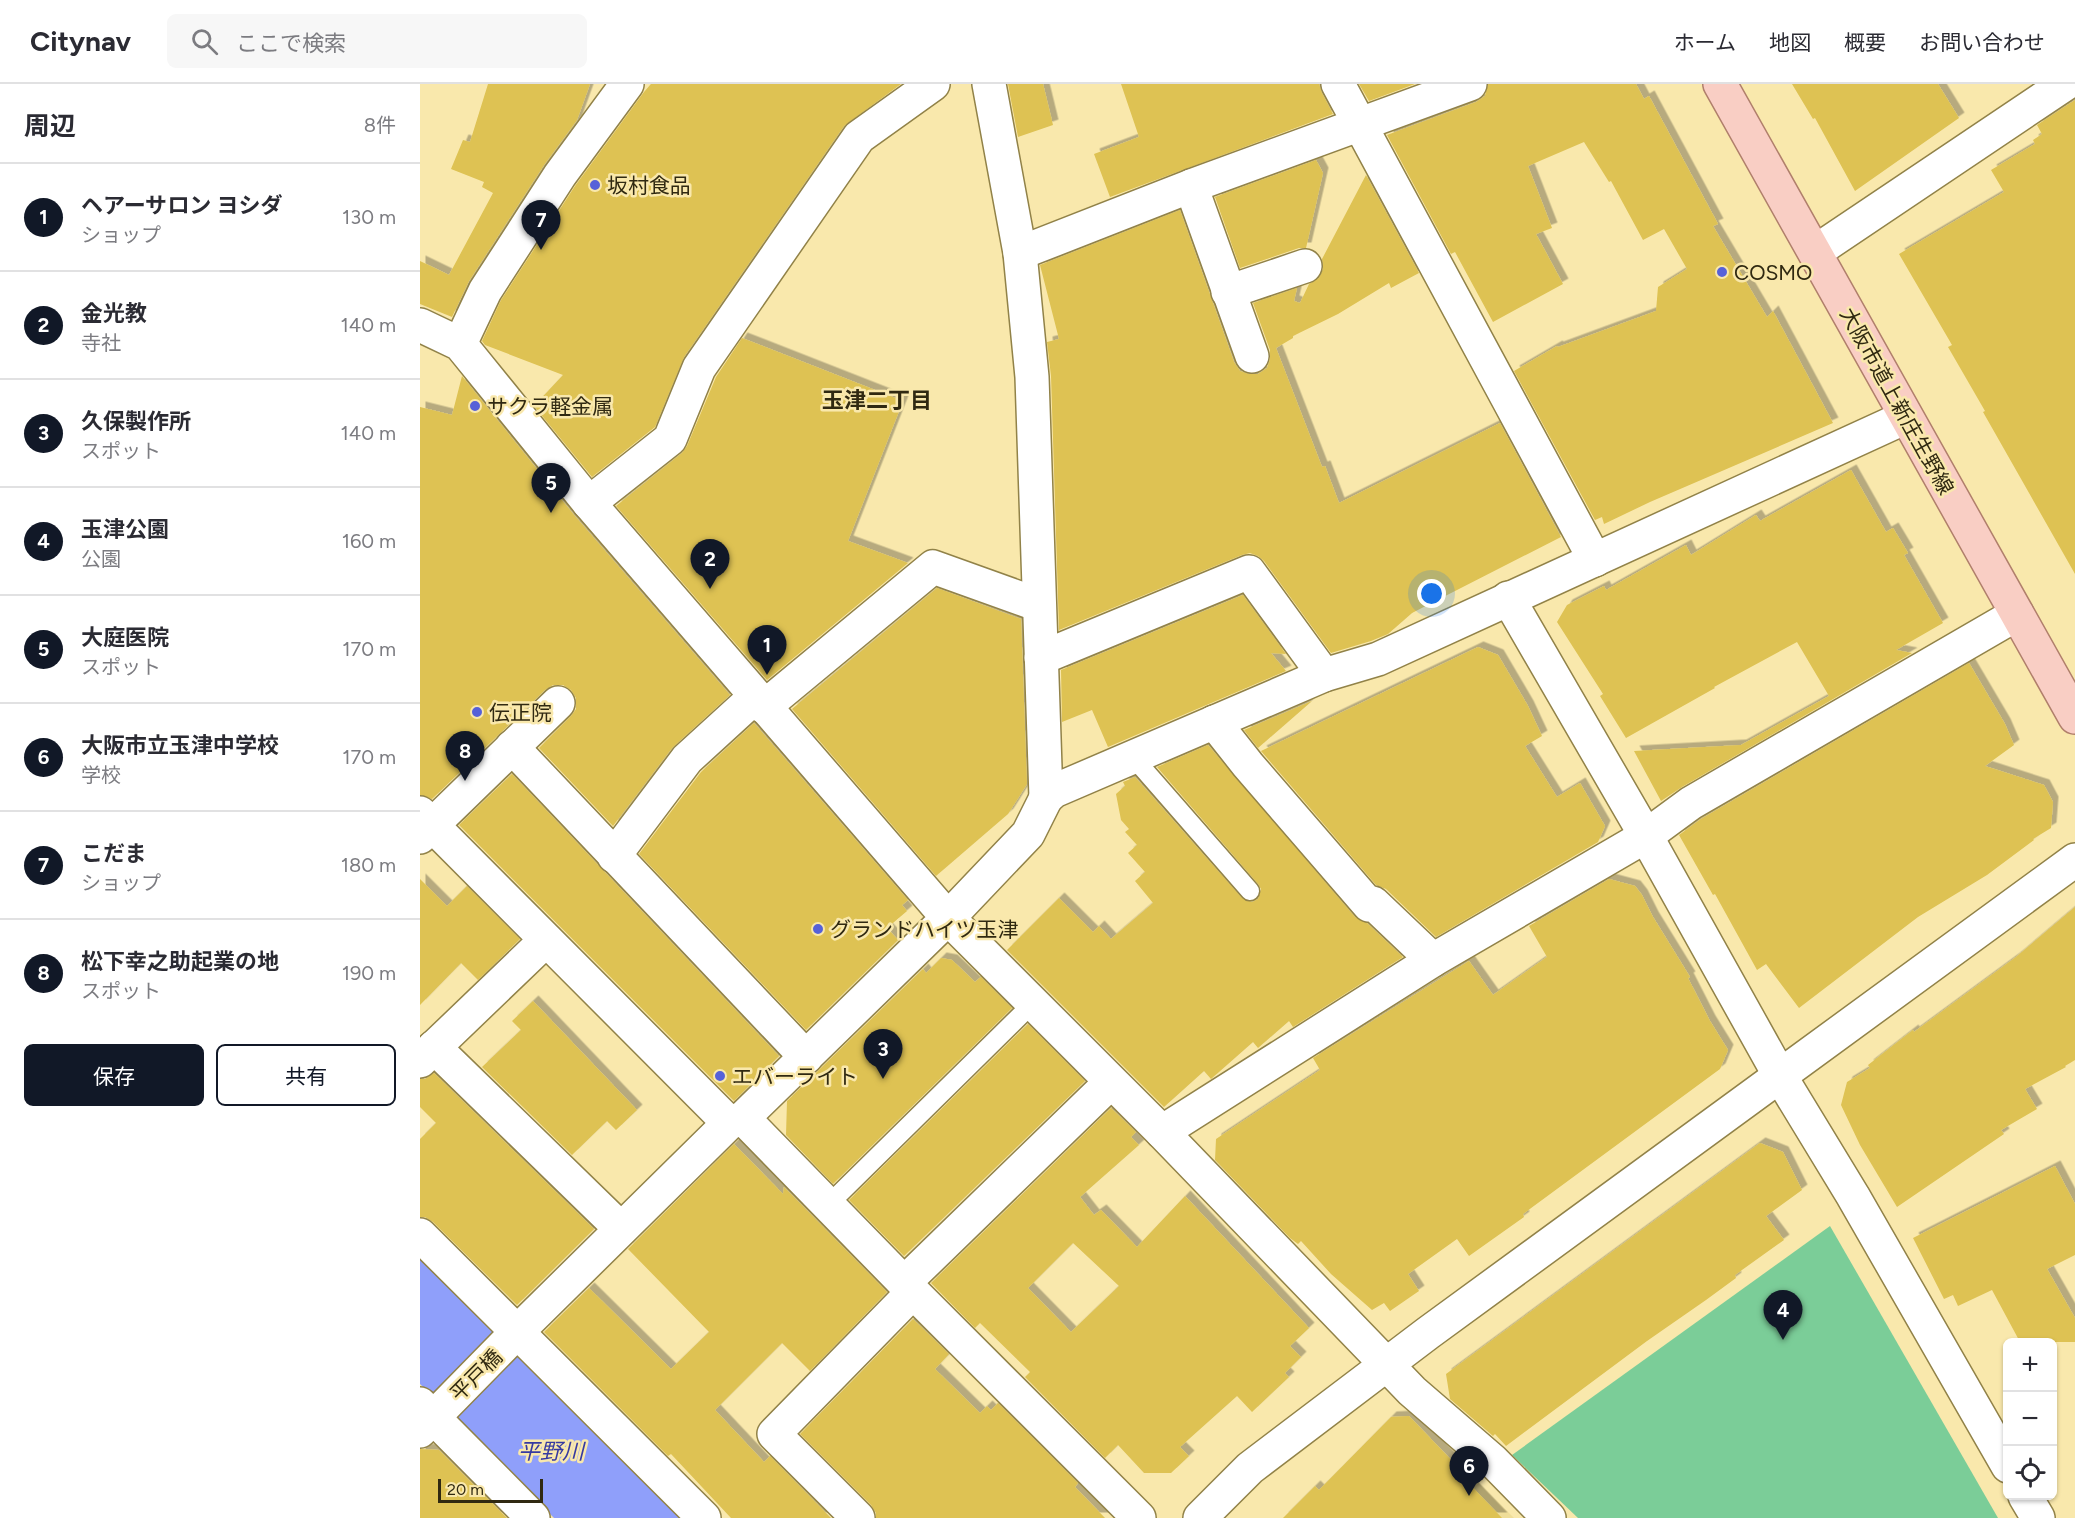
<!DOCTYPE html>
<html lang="ja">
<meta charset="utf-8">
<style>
body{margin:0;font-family:Figtree,"Noto Sans JP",sans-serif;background:#f7f7f7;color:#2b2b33}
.controls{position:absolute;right:18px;bottom:18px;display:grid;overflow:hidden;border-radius:9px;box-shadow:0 2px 4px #0004}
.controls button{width:54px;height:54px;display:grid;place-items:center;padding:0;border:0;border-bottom:2px solid #e1e1e2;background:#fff;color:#2b2b33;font:30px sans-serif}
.scale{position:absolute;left:18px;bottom:15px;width:105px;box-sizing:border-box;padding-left:6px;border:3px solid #302911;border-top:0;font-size:16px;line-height:21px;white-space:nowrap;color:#302911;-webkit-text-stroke:4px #f9e8ac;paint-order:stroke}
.you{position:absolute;left:1012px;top:510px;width:21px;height:21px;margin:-15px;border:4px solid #fff;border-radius:50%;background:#1a73e8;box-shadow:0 0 0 9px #1a73e833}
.badge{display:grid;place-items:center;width:39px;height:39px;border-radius:50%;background:#111827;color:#fff;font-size:20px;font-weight:700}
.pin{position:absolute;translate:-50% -50px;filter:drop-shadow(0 2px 3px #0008)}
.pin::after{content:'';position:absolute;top:32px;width:21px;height:18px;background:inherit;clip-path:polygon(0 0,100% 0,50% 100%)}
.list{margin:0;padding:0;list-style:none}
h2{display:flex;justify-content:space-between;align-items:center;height:78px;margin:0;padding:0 24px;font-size:26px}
h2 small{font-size:20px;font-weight:400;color:#7c7c81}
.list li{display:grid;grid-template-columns:39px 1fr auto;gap:18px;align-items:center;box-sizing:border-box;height:108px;padding:0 24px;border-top:2px solid #e1e1e2}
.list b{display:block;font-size:22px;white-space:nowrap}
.list p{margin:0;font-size:20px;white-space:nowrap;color:#7c7c81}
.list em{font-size:20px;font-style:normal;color:#7c7c81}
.actions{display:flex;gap:12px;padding:18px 24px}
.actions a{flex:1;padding:14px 0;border:2px solid #111827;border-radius:9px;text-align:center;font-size:21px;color:#111827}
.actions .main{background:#111827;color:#fff}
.icon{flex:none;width:33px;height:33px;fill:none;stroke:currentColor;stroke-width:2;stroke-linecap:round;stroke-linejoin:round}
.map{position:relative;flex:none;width:1655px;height:1434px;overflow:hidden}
header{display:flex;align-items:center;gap:36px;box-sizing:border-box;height:84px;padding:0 30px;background:#fff;border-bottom:2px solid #e1e1e2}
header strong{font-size:28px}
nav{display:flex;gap:33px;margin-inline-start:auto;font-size:21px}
.search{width:420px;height:54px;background:#f7f7f7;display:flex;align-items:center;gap:15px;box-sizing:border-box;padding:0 21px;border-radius:9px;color:#7c7c81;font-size:22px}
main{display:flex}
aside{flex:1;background:#fff}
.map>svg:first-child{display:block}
.built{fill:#efdd98}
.green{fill:#7bcd98}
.water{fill:#8f9ffa}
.building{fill:#dec252;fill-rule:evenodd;filter:url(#shadow)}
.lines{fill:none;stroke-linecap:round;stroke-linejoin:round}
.service-casing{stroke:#918248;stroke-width:21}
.minor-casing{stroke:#918248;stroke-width:36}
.tertiary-casing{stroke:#918248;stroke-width:36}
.primary-casing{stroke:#b07f6b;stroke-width:36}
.service{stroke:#fff;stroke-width:18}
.minor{stroke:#fff;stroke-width:33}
.tertiary{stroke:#fff;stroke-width:33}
.primary{stroke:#f9cec4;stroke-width:33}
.poi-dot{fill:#5661d8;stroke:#f9e8ac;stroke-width:2}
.labels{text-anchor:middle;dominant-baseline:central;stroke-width:5;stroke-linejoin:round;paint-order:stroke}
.poi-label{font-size:21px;fill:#302911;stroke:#f9e8ac;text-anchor:start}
.street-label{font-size:21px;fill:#302911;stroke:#f9e8ac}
.neighbourhood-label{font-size:22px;font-weight:bold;fill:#302911;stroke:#f9e8ac}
.water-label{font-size:22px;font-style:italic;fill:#363aa1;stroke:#f9e8ac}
</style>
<header>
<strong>Citynav</strong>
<div class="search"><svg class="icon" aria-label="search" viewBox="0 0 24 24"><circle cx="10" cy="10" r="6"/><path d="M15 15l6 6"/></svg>ここで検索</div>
<nav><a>ホーム</a><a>地図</a><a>概要</a><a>お問い合わせ</a></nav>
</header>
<main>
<aside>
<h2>周辺<small>8件</small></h2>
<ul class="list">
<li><span class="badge">1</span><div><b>ヘアーサロン ヨシダ</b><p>ショップ</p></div><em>130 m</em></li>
<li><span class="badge">2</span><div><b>金光教</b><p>寺社</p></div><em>140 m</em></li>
<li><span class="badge">3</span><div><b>久保製作所</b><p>スポット</p></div><em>140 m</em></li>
<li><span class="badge">4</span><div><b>玉津公園</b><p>公園</p></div><em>160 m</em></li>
<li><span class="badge">5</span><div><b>大庭医院</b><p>スポット</p></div><em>170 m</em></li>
<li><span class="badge">6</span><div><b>大阪市立玉津中学校</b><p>学校</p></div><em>170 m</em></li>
<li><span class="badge">7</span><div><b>こだま</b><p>ショップ</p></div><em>180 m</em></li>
<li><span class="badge">8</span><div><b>松下幸之助起業の地</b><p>スポット</p></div><em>190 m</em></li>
</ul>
<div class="actions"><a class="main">保存</a><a>共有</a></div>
</aside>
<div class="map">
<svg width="1655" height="1434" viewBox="0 0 1655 1434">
<defs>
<filter id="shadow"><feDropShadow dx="5.5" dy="-5.5" stdDeviation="0" flood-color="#0004"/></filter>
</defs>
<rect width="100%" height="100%" fill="#f9e8ac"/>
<path class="built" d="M 1049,1389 L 1094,1434 L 1003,1434 Z"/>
<path class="green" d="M 1410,1142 L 1578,1434 L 1158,1434 L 1092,1371 Z"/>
<path class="water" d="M 0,1173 L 262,1434 L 134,1434 L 0,1300 Z"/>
<g class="building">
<path d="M 68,0 L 170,0 L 157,36 L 124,81 L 49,197 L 32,233 L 0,220 L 0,177 L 29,191 L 73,109 L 62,103 L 64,98 L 31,85 L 43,56 L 50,58 Z"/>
<path d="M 231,0 L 481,0 L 424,42 L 264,273 L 235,343 L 172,393 L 114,322 L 143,291 L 65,261 L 62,257 L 81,216 L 155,102 L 224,8 Z"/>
<path d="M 588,0 L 623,0 L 633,41 L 598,53 Z"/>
<path d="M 701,0 L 899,0 L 902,9 L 913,30 L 690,113 L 674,70 L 719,53 Z"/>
<path d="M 939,0 L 995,0 L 949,17 Z"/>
<path d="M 1068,0 L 1216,0 L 1224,15 L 1229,12 L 1298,140 L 1293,142 L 1347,233 L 1353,227 L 1413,339 L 1230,418 L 1184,440 L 1182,433 L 1175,436 L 1094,287 L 1137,262 L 1138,263 L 1236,227 L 1238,203 L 1267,185 L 1244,145 L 1223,156 L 1191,97 L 1189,98 L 1164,58 L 1108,82 L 1132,144 L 1116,150 L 1143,200 L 1073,238 L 1035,168 L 1031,170 L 967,51 L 1056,18 L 1065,12 Z"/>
<path d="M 1372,0 L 1518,0 L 1539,34 L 1435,107 L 1395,34 L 1393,35 Z"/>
<path d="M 1655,16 L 1655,490 L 1563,328 L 1565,327 L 1528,263 L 1532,261 L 1479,170 L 1584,108 L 1571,86 L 1615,60 L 1613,56 L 1622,50 L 1617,41 Z"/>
<path d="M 896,76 L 903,89 L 886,164 L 879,164 L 820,184 L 795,113 Z"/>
<path d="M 946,91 L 999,189 L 971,204 L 969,199 L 918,230 L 873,252 L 873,254 L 856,264 L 902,383 L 905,382 L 919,419 L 1080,339 L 1141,453 L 992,529 L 968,550 L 951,557 L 911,569 L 844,477 L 838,472 L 830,469 L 822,471 L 639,546 L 631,292 L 627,258 L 639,255 L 620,181 L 760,126 L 814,278 L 820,287 L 829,290 L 838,290 L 847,284 L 850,275 L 850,266 L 833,219 L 877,204 L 874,217 L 880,219 L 889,200 L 899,194 L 903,185 L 902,175 Z"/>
<path d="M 322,254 L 483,317 L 428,457 L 488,479 L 347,596 L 196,422 L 262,369 L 267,362 L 296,293 Z"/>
<path d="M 42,292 L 154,431 L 310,611 L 252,664 L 193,742 L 119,664 L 151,632 L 156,625 L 156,614 L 151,606 L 143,601 L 133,601 L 125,606 L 12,715 L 0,711 L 0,323 L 32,331 Z"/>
<path d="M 1431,386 L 1466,448 L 1473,444 L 1488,469 L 1484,471 L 1523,539 L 1476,566 L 1492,569 L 1262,703 L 1241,717 L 1214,667 L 1321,661 L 1409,612 L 1377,558 L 1294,603 L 1295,604 L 1206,654 L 1180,612 L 1183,610 L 1137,538 L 1147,521 L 1184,502 L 1186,506 L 1266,461 L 1271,471 L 1336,431 L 1340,437 Z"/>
<path d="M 517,504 L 601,535 L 607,700 L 588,730 L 516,792 L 372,625 Z"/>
<path d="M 823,511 L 866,570 L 851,569 L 866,587 L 688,663 L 672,626 L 642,638 L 641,586 Z"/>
<path d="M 1058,563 L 1078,571 L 1108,622 L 1122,652 L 1105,662 L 1137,713 L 1160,699 L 1185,742 L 1178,758 L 1016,853 L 966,805 L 956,801 L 841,667 Z"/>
<path d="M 1549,579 L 1585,640 L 1594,661 L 1565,682 L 1624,701 L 1633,718 L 1631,744 L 1613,755 L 1614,756 L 1567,791 L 1498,833 L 1379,924 L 1346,880 L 1337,886 L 1295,810 L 1293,811 L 1259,751 L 1281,735 Z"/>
<path d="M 892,617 L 838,664 L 824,646 Z"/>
<path d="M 334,639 L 488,816 L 482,821 L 487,827 L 467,844 L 478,856 L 386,946 L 219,770 L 281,688 Z"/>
<path d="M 788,661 L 935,833 L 947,839 L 983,873 L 873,943 L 869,937 L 838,964 L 833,958 L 791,995 L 784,987 L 744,1023 L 587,866 L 639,814 L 673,848 L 679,842 L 691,855 L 733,819 L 715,797 L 725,788 L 708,769 L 717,761 L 705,748 L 709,745 L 701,736 L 696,710 L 705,702 L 703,698 L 715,693 L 822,814 L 832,818 L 838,815 L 841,805 L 838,800 L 737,683 Z"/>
<path d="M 92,690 L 359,972 L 314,1017 L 39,741 Z"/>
<path d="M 0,795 L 27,822 L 47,802 L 100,855 L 58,896 L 41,879 L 0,921 Z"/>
<path d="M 1189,795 L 1215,802 L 1222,811 L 1233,833 L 1270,893 L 1268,894 L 1290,937 L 1308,966 L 1300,985 L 1103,1130 L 1104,1133 L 1049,1172 L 1037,1155 L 988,1190 L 999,1207 L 970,1227 L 964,1219 L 952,1226 L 911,1190 L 881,1157 L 878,1160 L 870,1154 L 795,1076 L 796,1055 L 900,986 L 893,974 L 1049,877 L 1073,911 L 1127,873 L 1109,842 Z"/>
<path d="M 1655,823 L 1655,976 L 1645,982 L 1646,983 L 1605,1005 L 1617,1025 L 1581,1046 L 1584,1050 L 1477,1123 L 1440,1061 L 1421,1021 L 1427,998 L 1450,984 L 1448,981 L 1493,946 L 1494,948 L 1596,873 Z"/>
<path d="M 521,874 L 532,876 L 555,898 L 561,893 L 592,924 L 413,1100 L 366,1051 L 367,1017 L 503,885 L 506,889 Z"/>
<path d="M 113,917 L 217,1026 L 196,1046 L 187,1037 L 152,1071 L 62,983 L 101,946 L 92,937 Z"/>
<path d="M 608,940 L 665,997 L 484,1172 L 429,1116 Z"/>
<path d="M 14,989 L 174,1145 L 97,1221 L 13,1138 L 5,1133 L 0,1133 L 0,1055 L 16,1039 L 0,1023 L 0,995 L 5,995 Z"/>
<path d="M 691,1024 L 716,1048 L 711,1053 L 719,1061 L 660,1113 L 674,1131 L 681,1126 L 717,1163 L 765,1112 L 889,1244 L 870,1262 L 881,1273 L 865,1289 L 869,1293 L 832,1328 L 817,1312 L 760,1363 L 769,1372 L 751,1389 L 724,1389 L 698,1361 L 685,1374 L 605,1293 L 610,1288 L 560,1239 L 555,1244 L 511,1199 ZM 653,1159 L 699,1202 L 651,1248 L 608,1204 Z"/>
<path d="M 1340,1059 L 1363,1068 L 1382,1106 L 1346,1132 L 1364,1156 L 1315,1191 L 1316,1194 L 1286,1216 L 1227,1257 L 1086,1362 L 1075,1350 L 1073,1352 L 1030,1315 L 1026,1290 Z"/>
<path d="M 314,1060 L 363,1110 L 364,1103 L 467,1208 L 390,1287 L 362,1259 L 295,1326 L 344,1378 L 350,1372 L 411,1434 L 311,1434 L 251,1370 L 248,1372 L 124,1248 L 169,1204 L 251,1285 L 289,1248 L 208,1165 Z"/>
<path d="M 1635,1082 L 1655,1120 L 1655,1171 L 1627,1185 L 1655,1234 L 1655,1258 L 1600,1258 L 1572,1206 L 1538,1222 L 1533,1211 L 1524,1215 L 1493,1154 Z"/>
<path d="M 493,1235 L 529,1270 L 515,1285 L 560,1329 L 567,1322 L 571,1326 L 578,1319 L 658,1399 L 655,1403 L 685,1434 L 456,1434 L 456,1429 L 451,1421 L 380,1350 Z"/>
<path d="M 989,1332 L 1039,1384 L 1037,1387 L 1082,1434 L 863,1434 L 895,1402 L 899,1406 L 971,1333 Z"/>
<path d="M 0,1365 L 19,1366 L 87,1434 L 0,1434 Z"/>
</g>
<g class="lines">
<defs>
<g id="service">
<path d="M 713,673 L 830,807"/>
<path d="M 409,1120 L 612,920"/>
</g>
<g id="minor">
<path d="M 569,0 L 600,169 L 612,293 L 626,714"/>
<path d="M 918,0 L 1175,476"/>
<path d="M 771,102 L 832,272"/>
<path d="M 1395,168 L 1645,0"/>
<path d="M 600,169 L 771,102 L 1050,0"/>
<path d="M 808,208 L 885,182"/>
<path d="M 0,241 L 40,260 L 169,419 L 528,834 L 323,1034 L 309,1039 L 97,1248 L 0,1347"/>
<path d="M 40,260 L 65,207 L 140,91 L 207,0"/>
<path d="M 169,419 L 250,355 L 279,284 L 439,53 L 513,0"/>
<path d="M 621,574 L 829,488 L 904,591"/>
<path d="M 344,623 L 513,483 L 619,521"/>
<path d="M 794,638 L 828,681 L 949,821 L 953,819 L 1013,876"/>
<path d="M 92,663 L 386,973"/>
<path d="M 626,714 L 634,707 L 904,591 L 958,575 L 1486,333"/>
<path d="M 0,729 L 309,1039"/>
<path d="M 0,753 L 138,619"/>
<path d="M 194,772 L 267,675 L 335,613"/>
<path d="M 14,963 L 201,1145"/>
<path d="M 0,977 L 126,856"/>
<path d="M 323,1034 L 493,1208 L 719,1434"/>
<path d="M 742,1048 L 1013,876 L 1226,752 L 1271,719 L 1597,530"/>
<path d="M 0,1151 L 284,1434"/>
<path d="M 484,1199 L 691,998"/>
<path d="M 967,1281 L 992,1307 L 1073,1377 L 1129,1434"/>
<path d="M 0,1320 L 113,1434"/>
<path d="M 438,1434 L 354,1350 L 493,1208"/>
</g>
<g id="tertiary">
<path d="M 1088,514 L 1226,752 L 1360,992 L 1433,1112 L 1588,1382"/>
<path d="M 626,714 L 608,750 L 528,834 L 742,1048 L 967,1281"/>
<path d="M 1605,1412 L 1618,1434"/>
<path d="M 780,1434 L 830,1384 L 1008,1249 L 1655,776"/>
</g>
<path id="primary" d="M 1300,0 L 1655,633"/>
</defs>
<use href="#service" class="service-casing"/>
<use href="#minor" class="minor-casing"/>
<use href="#tertiary" class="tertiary-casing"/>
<use href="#primary" class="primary-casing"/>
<use href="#service" class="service"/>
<use href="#minor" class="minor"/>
<use href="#tertiary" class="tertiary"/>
<use href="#primary" class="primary"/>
</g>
<g class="poi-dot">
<circle cx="175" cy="101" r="6"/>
<circle cx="1302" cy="188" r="6"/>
<circle cx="55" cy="322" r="6"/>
<circle cx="57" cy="628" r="6"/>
<circle cx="398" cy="845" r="6"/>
<circle cx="300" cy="992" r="6"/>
</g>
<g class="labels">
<g class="poi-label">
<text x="187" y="101">坂村食品</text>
<text x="1314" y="188">COSMO</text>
<text x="67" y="322">サクラ軽金属</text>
<text x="69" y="628">伝正院</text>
<text x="410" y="845">グランドハイツ玉津</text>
<text x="312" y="992">エバーライト</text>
</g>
<g class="street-label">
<text transform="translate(1477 317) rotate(61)">大阪市道上新庄生野線</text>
<text transform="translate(56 1291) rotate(-45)">平戸橋</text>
</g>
<g class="neighbourhood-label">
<text x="457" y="316">玉津二丁目</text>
</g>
<g class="water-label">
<text x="131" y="1367">平野川</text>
</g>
</g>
</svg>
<div class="controls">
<button>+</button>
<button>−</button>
<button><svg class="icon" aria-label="locate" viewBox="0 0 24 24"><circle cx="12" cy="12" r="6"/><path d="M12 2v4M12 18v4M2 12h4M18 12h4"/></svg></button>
</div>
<div class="scale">20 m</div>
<div class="you"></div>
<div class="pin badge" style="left:347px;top:591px">1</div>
<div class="pin badge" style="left:290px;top:505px">2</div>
<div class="pin badge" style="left:463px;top:995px">3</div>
<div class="pin badge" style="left:1363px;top:1256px">4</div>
<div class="pin badge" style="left:131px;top:429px">5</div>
<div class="pin badge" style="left:1049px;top:1412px">6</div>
<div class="pin badge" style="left:121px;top:166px">7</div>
<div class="pin badge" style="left:45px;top:697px">8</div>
</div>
</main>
